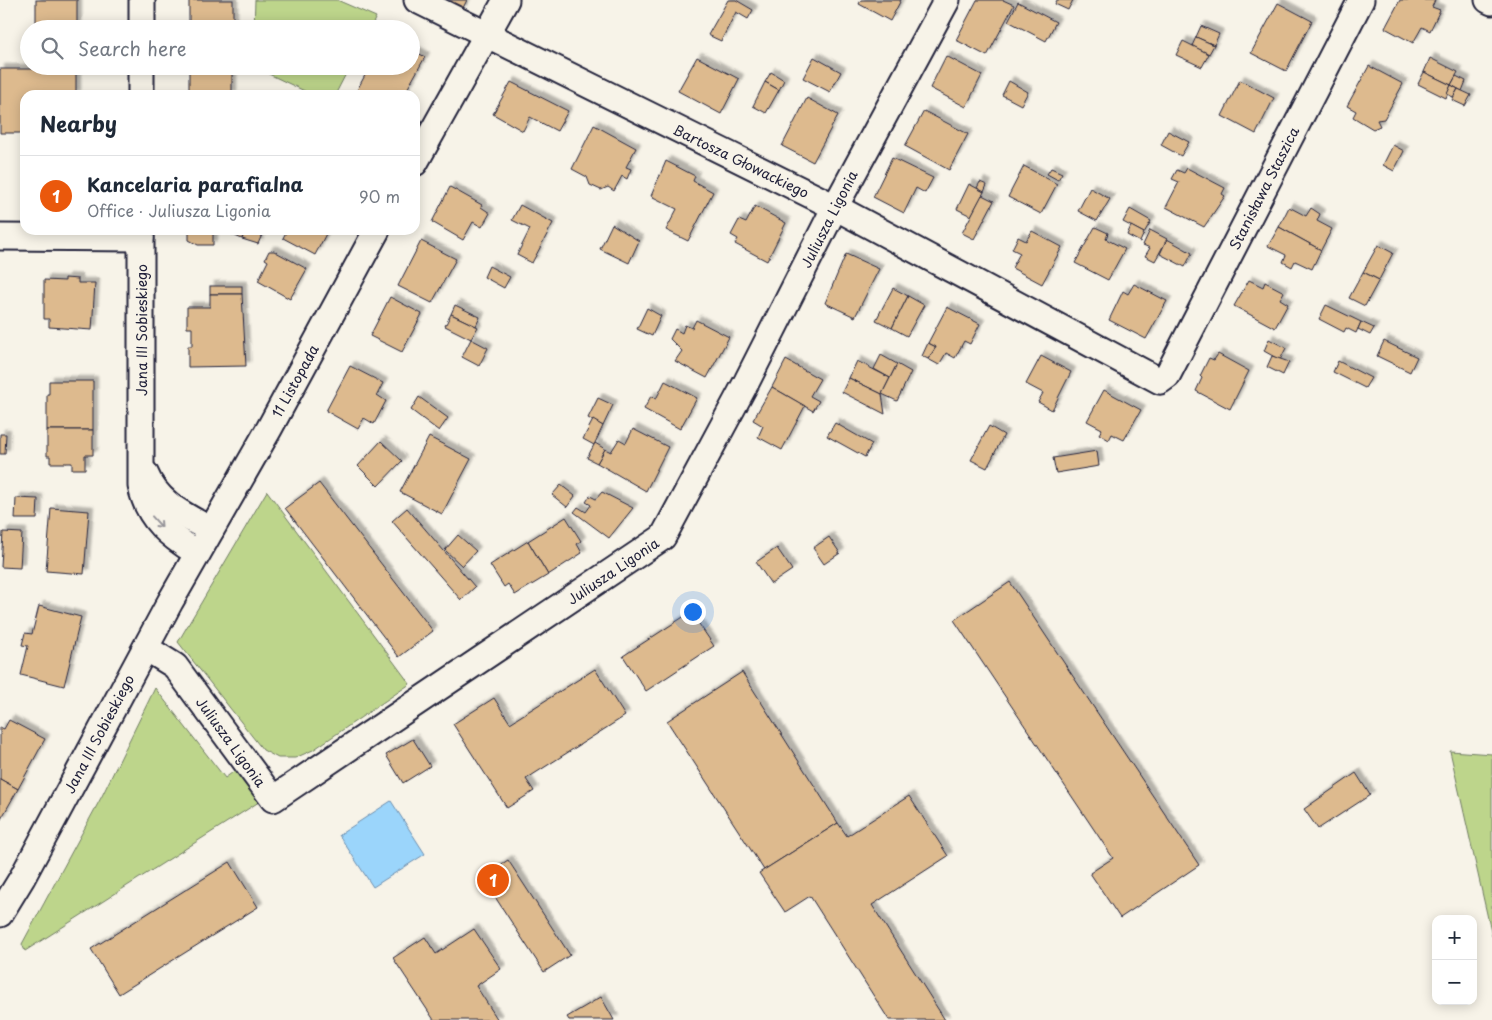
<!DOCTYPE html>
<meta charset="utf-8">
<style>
body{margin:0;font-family:"Playpen Sans",sans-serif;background:#f2f2f3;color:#1f2937}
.controls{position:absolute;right:15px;bottom:15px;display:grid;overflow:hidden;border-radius:10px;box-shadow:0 2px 12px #0003}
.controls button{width:45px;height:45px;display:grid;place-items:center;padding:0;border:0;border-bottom:1px solid #e0e1e3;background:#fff;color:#1f2937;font:25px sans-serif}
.you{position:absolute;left:692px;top:611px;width:18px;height:18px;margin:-12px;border:4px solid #fff;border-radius:50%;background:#1a73e8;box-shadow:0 0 0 8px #1a73e833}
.badge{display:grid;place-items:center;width:32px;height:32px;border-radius:50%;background:#ea580c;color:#fff;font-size:16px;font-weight:700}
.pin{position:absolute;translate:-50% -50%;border:2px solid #fff;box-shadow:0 1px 5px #0006}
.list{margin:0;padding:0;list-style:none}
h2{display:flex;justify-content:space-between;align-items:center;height:65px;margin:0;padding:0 20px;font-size:21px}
h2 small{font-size:16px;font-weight:400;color:#747a83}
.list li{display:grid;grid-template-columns:32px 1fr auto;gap:15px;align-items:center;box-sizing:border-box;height:80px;padding:0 20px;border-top:1px solid #e0e1e3}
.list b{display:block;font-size:19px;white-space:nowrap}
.list p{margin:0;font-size:16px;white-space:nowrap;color:#747a83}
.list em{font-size:16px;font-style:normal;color:#747a83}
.icon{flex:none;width:28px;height:28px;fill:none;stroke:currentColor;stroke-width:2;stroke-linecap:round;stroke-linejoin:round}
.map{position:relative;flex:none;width:1492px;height:1020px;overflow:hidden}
.search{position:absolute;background:#fff;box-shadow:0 2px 12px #0003;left:20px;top:20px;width:400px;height:55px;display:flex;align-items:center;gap:12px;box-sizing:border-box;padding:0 18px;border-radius:28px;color:#747a83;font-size:19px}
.panel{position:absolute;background:#fff;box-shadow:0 2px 12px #0003;left:20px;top:90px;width:400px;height:145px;border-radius:15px}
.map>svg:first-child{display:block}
.green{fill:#bdd58b;stroke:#707c63}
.water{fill:#9bd5fb;stroke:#6b8dae}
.building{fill:#ddba8e;stroke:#22223b;filter:url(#shadow)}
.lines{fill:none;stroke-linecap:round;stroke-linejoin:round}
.street-casing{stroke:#22223b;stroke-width:29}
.street{stroke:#f7f3e8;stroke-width:25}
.oneway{stroke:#97959a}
.labels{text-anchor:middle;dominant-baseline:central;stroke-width:4.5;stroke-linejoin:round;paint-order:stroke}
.street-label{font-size:14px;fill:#22223b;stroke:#f7f3e8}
</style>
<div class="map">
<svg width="1492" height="1020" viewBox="0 0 1492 1020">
<defs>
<filter id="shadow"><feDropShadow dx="4.5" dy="-4.5" stdDeviation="1" flood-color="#0004"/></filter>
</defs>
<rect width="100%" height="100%" fill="#f7f3e8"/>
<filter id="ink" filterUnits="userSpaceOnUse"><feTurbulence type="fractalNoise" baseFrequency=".02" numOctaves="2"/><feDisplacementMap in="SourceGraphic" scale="10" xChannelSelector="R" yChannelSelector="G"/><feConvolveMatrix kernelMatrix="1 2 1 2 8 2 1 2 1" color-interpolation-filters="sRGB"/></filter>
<g filter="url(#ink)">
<g class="green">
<path d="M 255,0 L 337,0 L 376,17 L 370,29 L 254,29 Z"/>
<path d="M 252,66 L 350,66 L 335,95 L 313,95 Z"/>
<path d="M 267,491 L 410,684 L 313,750 L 295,758 L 278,758 L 263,750 L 178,642 Z"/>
<path d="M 155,688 L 225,778 L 240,767 L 262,800 L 25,951 L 22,944 L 102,796 Z"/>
<path d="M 1450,751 L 1492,754 L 1492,936 Z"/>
</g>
<path class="water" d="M 391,801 L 425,854 L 373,887 L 339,835 Z"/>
<g class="building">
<rect x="36" y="0" width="41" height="29"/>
<rect x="189" y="0" width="44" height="29"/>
<path d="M 451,0 L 467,0 L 462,10 L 449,3 Z"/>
<path d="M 728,0 L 736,0 L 753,10 L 748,19 L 736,12 L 721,41 L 708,35 Z"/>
<path d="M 861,0 L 901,0 L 890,21 L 859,4 Z"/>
<path d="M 977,0 L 1003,0 L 1014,5 L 987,56 L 956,40 Z"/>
<path d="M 1057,0 L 1073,0 L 1068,10 L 1055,4 Z"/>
<path d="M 1400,0 L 1435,0 L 1432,7 L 1440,10 L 1430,31 L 1422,27 L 1413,43 L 1385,28 Z"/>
<path d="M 1018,2 L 1056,22 L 1046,41 L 1008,21 Z"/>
<path d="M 1278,3 L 1312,21 L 1286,71 L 1251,53 Z"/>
<path d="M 1201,26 L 1219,34 L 1214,45 L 1196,37 Z"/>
<path d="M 1196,37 L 1214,45 L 1209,54 L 1192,46 Z"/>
<path d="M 1183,41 L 1209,54 L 1202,67 L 1176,55 Z"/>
<path d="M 411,49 L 425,57 L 404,95 L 362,95 L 356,92 L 370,66 L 411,66 Z"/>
<path d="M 946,56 L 982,75 L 966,107 L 930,88 Z"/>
<path d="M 697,57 L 739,79 L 721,114 L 678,91 Z"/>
<path d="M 814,57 L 841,72 L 830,92 L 803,78 Z"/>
<path d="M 1430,58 L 1458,72 L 1451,85 L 1424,72 Z"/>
<path d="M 36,66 L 76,66 L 76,95 L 25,95 L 25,133 L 0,133 L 0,69 L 36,69 Z"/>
<rect x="189" y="66" width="43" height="29"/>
<path d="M 1369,66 L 1403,84 L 1384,119 L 1377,120 L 1380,126 L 1373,129 L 1353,117 L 1356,111 L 1347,106 Z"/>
<path d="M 771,72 L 784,80 L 779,90 L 765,82 Z"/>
<path d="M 1424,72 L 1451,85 L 1446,98 L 1418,84 Z"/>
<path d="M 1456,76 L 1466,81 L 1462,91 L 1451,85 Z"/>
<path d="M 1240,80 L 1274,98 L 1256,134 L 1222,116 Z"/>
<path d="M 1009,81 L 1028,92 L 1021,105 L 1002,95 Z"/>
<path d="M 511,82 L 568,111 L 557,131 L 530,117 L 523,131 L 493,114 Z"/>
<path d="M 765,82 L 779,90 L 766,113 L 753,106 Z"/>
<path d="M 1451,85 L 1458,89 L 1453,97 L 1447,94 Z"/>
<path d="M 1458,89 L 1471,95 L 1465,106 L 1452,100 Z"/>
<path d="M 807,98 L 838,115 L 813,162 L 782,146 Z"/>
<path d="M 924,111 L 968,134 L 949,170 L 905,146 Z"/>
<path d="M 594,125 L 636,148 L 626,167 L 631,169 L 627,179 L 622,176 L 614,191 L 608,187 L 601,190 L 590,185 L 587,177 L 572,169 Z"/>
<path d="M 1168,131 L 1189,142 L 1181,156 L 1161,145 Z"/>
<path d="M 1393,145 L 1404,151 L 1394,171 L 1383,165 Z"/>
<path d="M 892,158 L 933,178 L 925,193 L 916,188 L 904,213 L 873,197 Z"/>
<path d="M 666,161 L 695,176 L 693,181 L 713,192 L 688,241 L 666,230 L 677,209 L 651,196 Z"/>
<path d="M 1024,166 L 1057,184 L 1041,214 L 1008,197 Z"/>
<path d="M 1051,168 L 1062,173 L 1058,180 L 1047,174 Z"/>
<path d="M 1187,168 L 1225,188 L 1222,194 L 1225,196 L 1204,227 L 1166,207 L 1179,182 L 1172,179 L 1177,170 L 1184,173 Z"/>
<path d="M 980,182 L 987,185 L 984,192 L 977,188 Z"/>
<path d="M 969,184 L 984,192 L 971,216 L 957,209 Z"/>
<path d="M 450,187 L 482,205 L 481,207 L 490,213 L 482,227 L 473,222 L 463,240 L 432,222 Z"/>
<path d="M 1090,188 L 1110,199 L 1097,221 L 1078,211 Z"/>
<path d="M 982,195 L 994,201 L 974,239 L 962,233 Z"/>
<path d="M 520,205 L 553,223 L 532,263 L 517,255 L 530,229 L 512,220 Z"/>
<path d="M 755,206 L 786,223 L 767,261 L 735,244 L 738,239 L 731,235 L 739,220 L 746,223 Z"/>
<path d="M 1289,207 L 1306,216 L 1311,208 L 1320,214 L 1317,221 L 1332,229 L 1321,250 L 1279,227 Z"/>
<path d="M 1130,209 L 1151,221 L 1144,233 L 1123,222 Z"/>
<path d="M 612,224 L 639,241 L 629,263 L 600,249 Z"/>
<path d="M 1131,226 L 1144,233 L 1140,242 L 1127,235 Z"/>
<path d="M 1095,227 L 1108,233 L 1106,239 L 1125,249 L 1108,280 L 1075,263 Z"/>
<path d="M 1279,227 L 1321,250 L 1312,269 L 1295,261 L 1292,267 L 1283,262 L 1286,255 L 1268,246 Z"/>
<path d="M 189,230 L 213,230 L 213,245 L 198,245 L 189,240 Z"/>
<path d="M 221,230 L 246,230 L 242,239 Z"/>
<path d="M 246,230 L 264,230 L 258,244 L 242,239 Z"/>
<path d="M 287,230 L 328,230 L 315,255 L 283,238 Z"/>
<path d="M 1150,230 L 1167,239 L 1155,261 L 1145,256 L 1150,248 L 1143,245 Z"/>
<path d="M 1032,231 L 1062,247 L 1042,284 L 1012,268 L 1020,253 L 1012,249 L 1018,237 L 1026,241 Z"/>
<path d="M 1167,239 L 1192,253 L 1185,267 L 1160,254 Z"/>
<path d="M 421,241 L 456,259 L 432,303 L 398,286 Z"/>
<path d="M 1378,245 L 1393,253 L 1379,280 L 1363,272 Z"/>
<path d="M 269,251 L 274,251 L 307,269 L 290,299 L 258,281 L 268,261 L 265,259 Z"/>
<path d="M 846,254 L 879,269 L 855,317 L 825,303 Z"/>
<path d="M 489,266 L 510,277 L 504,288 L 484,277 Z"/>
<path d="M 1363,272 L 1379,280 L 1365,306 L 1349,298 Z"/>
<path d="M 65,278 L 78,279 L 78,283 L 95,283 L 92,330 L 49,327 L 49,319 L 44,319 L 44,280 L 65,281 Z"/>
<path d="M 1249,280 L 1263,287 L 1265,282 L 1284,292 L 1280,299 L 1288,304 L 1275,328 L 1234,306 Z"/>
<path d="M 1134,284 L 1167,301 L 1146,339 L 1109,320 L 1123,291 L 1128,294 Z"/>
<rect x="210" y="286" width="32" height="8"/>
<path d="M 893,288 L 908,296 L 892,328 L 876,320 Z"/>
<path d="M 210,294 L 242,294 L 246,366 L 188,367 L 188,346 L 192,346 L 192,328 L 187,328 L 187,307 L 210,307 Z"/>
<path d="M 908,296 L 924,305 L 907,336 L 892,328 Z"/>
<path d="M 390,297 L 422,314 L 402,352 L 370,336 Z"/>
<path d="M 455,305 L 480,317 L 476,326 L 451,314 Z"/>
<path d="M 1326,305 L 1361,322 L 1356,333 L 1346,328 L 1344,332 L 1319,319 Z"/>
<path d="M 947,307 L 980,324 L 970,344 L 964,341 L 955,358 L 946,353 L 939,365 L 928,359 L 936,347 L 928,343 Z"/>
<path d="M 647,308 L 661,316 L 652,336 L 637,329 Z"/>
<path d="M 451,314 L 478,327 L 471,339 L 445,326 Z"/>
<path d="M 696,320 L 729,337 L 707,378 L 675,361 L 682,351 L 670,339 L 675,329 L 682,333 L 685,325 L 692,328 Z"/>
<path d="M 1361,322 L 1374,328 L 1370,335 L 1358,329 Z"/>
<path d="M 471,339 L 488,348 L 479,366 L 462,357 Z"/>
<path d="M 1269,339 L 1286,348 L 1280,360 L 1264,351 Z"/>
<path d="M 1384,341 L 1417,357 L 1410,372 L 1377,356 Z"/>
<path d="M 928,343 L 936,347 L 928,359 L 922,356 Z"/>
<path d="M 1218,354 L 1249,371 L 1230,409 L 1196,391 L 1202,378 L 1200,376 L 1209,358 L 1214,360 Z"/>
<path d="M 881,355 L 897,364 L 890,378 L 874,369 Z"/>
<path d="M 1041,356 L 1071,372 L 1052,410 L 1038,402 L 1043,393 L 1026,384 Z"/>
<path d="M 1272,356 L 1289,362 L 1283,375 L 1267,367 Z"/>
<path d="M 786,360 L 820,379 L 810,396 L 819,401 L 813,411 L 772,387 Z"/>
<path d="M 857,361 L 890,378 L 882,394 L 849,378 Z"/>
<path d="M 1338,361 L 1371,378 L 1365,388 L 1333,372 Z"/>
<path d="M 897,364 L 911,372 L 897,401 L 882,394 Z"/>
<path d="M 350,366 L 383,383 L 377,395 L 386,401 L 374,424 L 364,418 L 358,429 L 326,411 Z"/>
<path d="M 849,378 L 882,394 L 885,414 L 842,392 Z"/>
<path d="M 49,381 L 93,381 L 93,430 L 47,430 L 47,394 L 49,394 Z"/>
<path d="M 665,381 L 697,398 L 680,429 L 644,409 L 651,396 L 656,399 Z"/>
<path d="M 772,387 L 805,406 L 782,450 L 758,437 L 763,426 L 753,420 Z"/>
<path d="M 1104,390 L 1141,410 L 1124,440 L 1112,434 L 1109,440 L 1099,434 L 1102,429 L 1087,421 Z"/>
<path d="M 419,397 L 448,418 L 439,431 L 411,410 Z"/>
<path d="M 598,398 L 613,405 L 603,426 L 588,418 Z"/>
<path d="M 593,420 L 603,426 L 594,445 L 583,439 Z"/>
<path d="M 835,423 L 872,444 L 865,457 L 827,436 Z"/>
<path d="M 989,426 L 1004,435 L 987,468 L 971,460 Z"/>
<path d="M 633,429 L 668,447 L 646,491 L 597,463 L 605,449 L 611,452 L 619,439 L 626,443 Z"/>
<path d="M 47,430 L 93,430 L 93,455 L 85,455 L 85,469 L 72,469 L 72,463 L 50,463 L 50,456 L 47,456 Z"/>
<path d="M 0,434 L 6,434 L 5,454 L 0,454 Z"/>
<path d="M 429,437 L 471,459 L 442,514 L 400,492 Z"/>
<path d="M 381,441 L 402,461 L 378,486 L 358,466 Z"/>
<path d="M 595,443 L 605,449 L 597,463 L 587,458 Z"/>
<path d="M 1097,451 L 1099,466 L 1056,473 L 1053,458 Z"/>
<path d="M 319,483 L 433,631 L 399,657 L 285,508 Z"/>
<path d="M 561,485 L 575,496 L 567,507 L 552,495 Z"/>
<path d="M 602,492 L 633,508 L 609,538 L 574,512 L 578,507 L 586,512 L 591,505 L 586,502 L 590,496 L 596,499 Z"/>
<path d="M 16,498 L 38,499 L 37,519 L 15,519 Z"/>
<path d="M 51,508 L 89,511 L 84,574 L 46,571 Z"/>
<path d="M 407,508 L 475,587 L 461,600 L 392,521 Z"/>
<path d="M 566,517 L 581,541 L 577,544 L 582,553 L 548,575 L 528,541 Z"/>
<path d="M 3,532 L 22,533 L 20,568 L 1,567 Z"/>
<path d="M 458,535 L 476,551 L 462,566 L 445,550 Z"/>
<path d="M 829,537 L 840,553 L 824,564 L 813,548 Z"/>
<path d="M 528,541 L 548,575 L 515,595 L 508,584 L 504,587 L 490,565 Z"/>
<path d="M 777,548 L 792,570 L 771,584 L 756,562 Z"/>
<path d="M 1010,582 L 1199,865 L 1120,918 L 1090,873 L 1113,858 L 954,620 Z"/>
<path d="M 39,606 L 81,617 L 64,686 L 21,675 L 28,646 L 22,645 L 25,633 L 32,634 Z"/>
<path d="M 691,612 L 714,646 L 646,691 L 623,656 Z"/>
<path d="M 595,669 L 625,716 L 526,779 L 534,791 L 507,808 L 453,724 L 494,698 L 510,723 Z"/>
<path d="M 742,672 L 838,823 L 764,870 L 667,721 Z"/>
<path d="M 9,720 L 45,739 L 18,789 L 0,779 L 0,727 L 4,729 Z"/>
<path d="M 413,739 L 430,766 L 403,783 L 386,755 Z"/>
<path d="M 1356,773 L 1370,795 L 1318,829 L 1304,809 Z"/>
<path d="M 0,779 L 18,789 L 0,821 Z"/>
<path d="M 909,796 L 948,856 L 872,905 L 945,1020 L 889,1020 L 810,896 L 785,912 L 759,873 L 838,823 L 847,836 Z"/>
<path d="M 508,860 L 570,955 L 544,972 L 482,877 Z"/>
<path d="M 230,862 L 258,907 L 119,994 L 91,949 Z"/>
<path d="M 474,929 L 501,969 L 476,986 L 498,1020 L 434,1020 L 393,958 L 425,937 L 436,954 Z"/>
<path d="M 601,997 L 614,1020 L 569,1020 L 567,1017 Z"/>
</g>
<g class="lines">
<defs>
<g id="street">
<path d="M 417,0 L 835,207 L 1160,381 L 1167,376 L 1361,0"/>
<path d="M 1488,0 L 1492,2"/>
<path d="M 142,29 L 142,0"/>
<path d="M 141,95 L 141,66"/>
<path d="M 415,163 L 506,0"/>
<path d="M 141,230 L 141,486 C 148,520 170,536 197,553"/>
<path d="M 0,237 L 141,238"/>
<path d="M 145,473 C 157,503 184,515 211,530"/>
<path d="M 146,648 L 175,666 L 273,799 L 663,537 L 747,381 L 835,207 L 947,0"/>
<path d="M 0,914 L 22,878 L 170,602 L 269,429 L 377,230"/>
</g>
</defs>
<use href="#street" class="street-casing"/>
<use href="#street" class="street"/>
</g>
<defs><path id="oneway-shaft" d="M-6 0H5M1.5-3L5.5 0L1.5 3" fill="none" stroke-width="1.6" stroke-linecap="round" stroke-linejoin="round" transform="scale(1.25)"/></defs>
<use class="oneway" href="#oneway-shaft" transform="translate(157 522) rotate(48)"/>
</g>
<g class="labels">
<g class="street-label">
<text transform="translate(741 161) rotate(26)">Bartosza Głowackiego</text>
<text transform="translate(1264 188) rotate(-63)">Stanisława Staszica</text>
<text transform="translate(829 219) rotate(-63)">Juliusza Ligonia</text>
<text transform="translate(141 330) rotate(-90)">Jana III Sobieskiego</text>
<text transform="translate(295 381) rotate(-61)">11 Listopada</text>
<text transform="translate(613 571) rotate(-34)">Juliusza Ligonia</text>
<text transform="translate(99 734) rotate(-62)">Jana III Sobieskiego</text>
<text transform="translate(231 742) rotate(54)">Juliusza Ligonia</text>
</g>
</g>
</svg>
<div class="controls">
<button>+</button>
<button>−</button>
</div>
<div class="you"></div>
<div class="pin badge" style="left:493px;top:880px">1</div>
<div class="search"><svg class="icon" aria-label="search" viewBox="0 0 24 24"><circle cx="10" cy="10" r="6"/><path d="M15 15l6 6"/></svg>Search here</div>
<section class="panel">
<h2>Nearby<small></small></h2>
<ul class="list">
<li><span class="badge">1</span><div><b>Kancelaria parafialna</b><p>Office · Juliusza Ligonia</p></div><em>90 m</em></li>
</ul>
</section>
</div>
